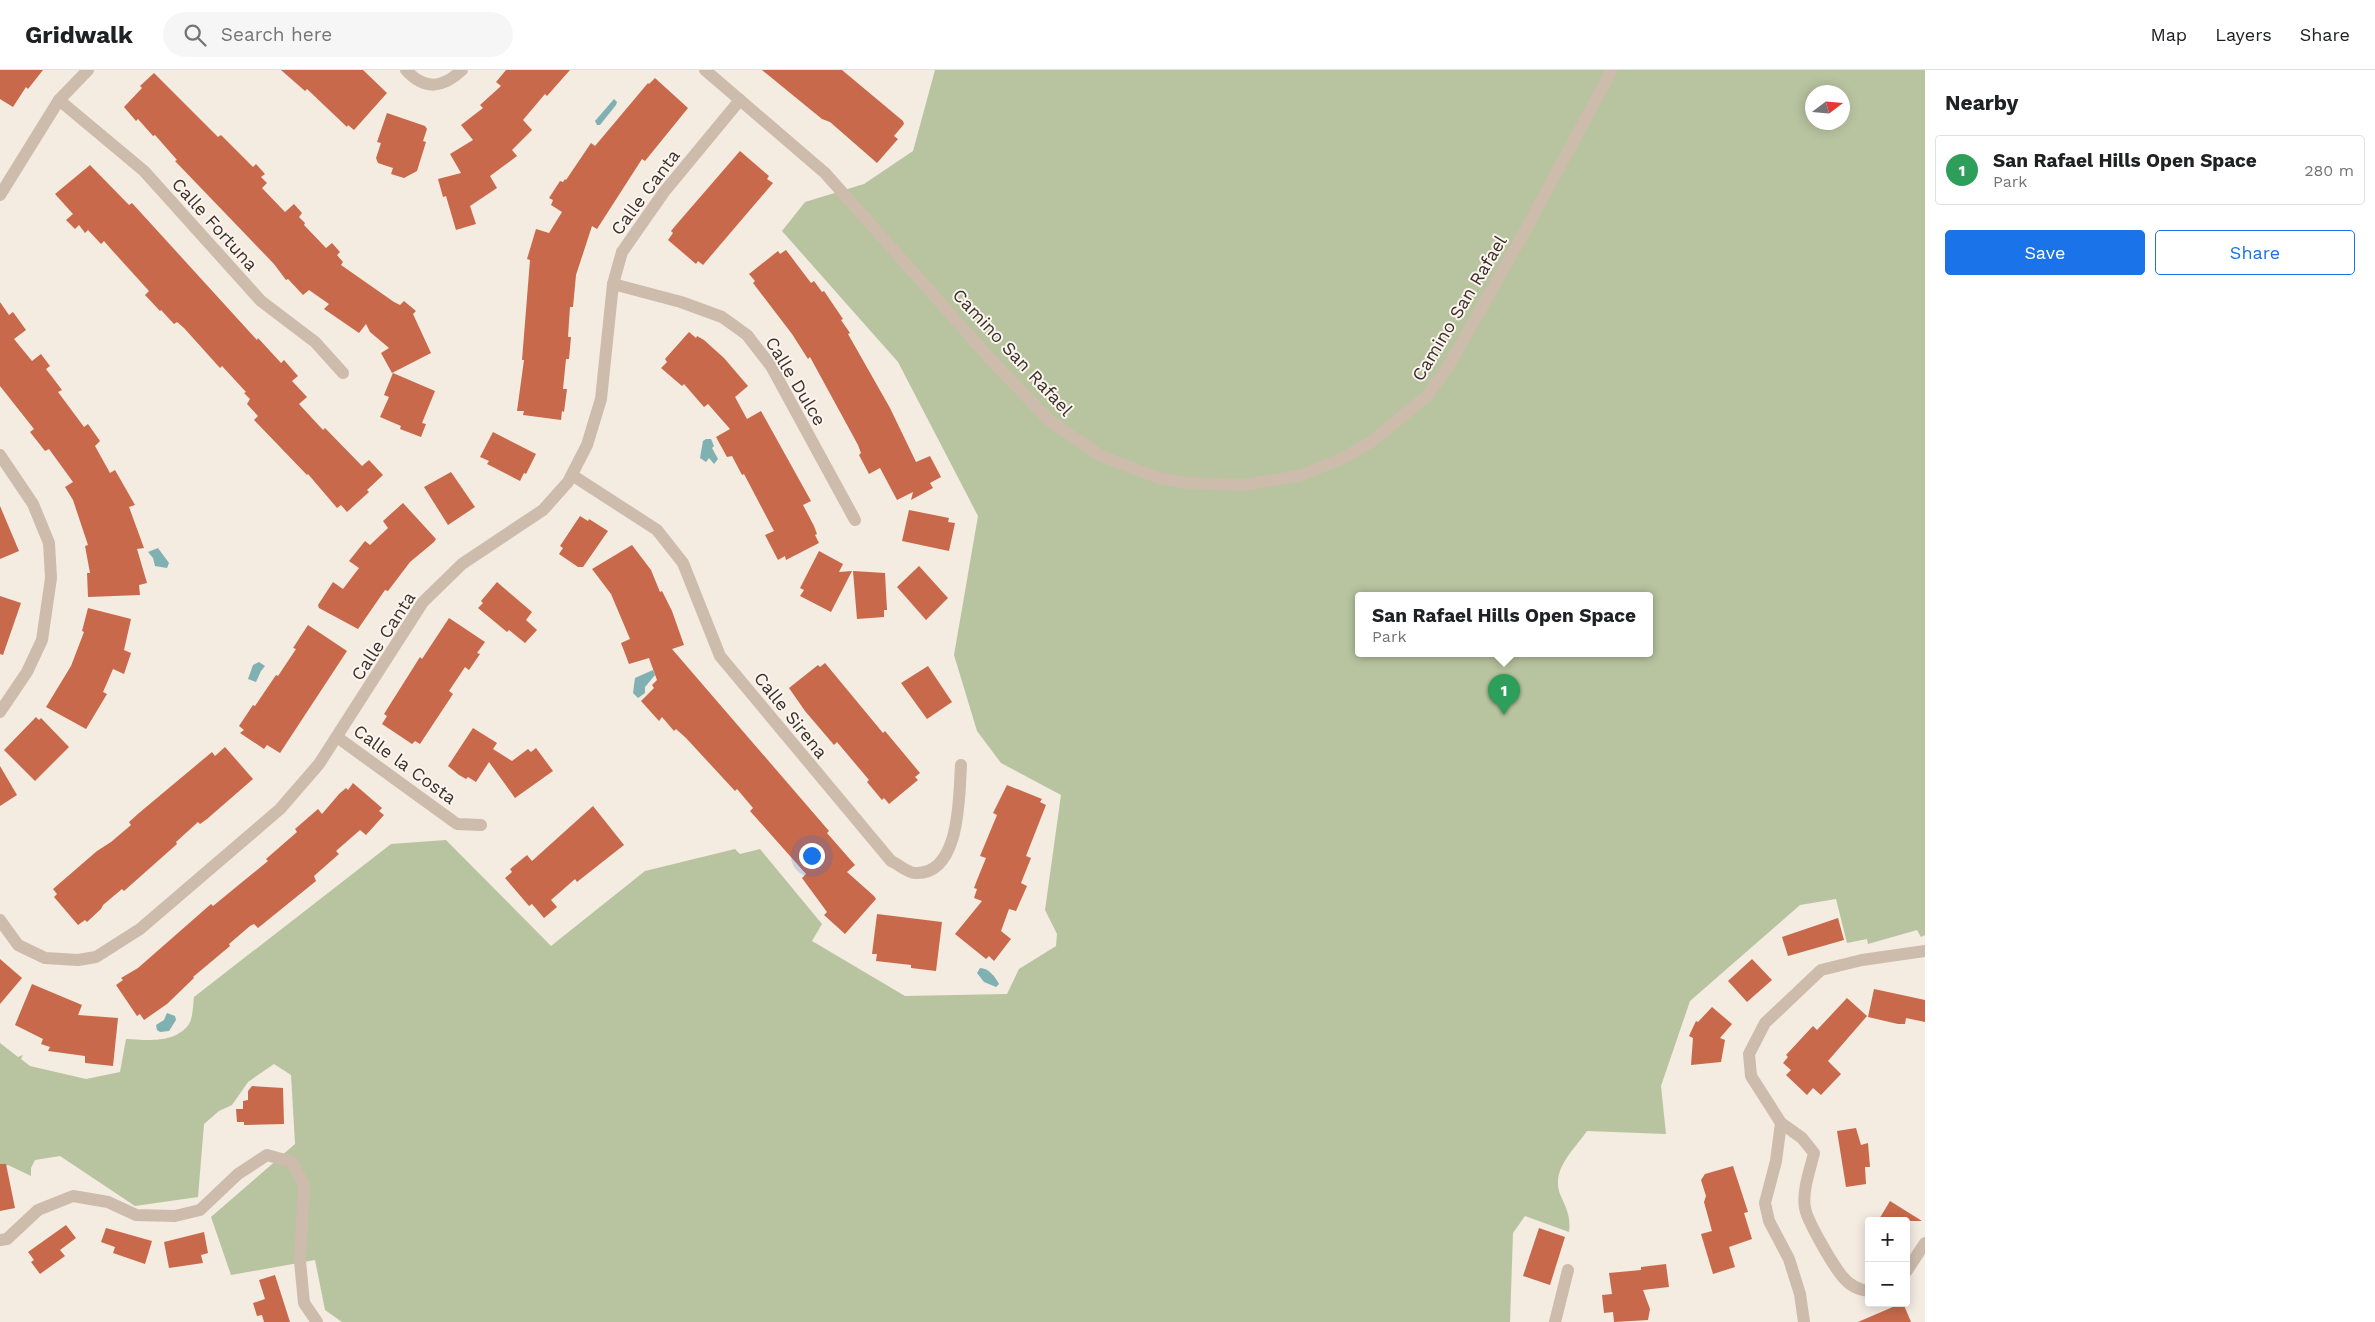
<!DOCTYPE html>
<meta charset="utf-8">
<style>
body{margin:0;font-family:"Work Sans",sans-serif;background:#f6f6f6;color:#202124}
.controls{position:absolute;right:15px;bottom:15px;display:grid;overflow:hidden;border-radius:5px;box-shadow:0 2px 12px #0003}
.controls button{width:45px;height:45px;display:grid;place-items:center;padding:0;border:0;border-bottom:1px solid #e0e0e0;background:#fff;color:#202124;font:25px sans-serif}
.compass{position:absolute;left:1805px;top:15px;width:45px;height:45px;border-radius:50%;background:#fff;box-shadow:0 2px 12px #0003;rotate:74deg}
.you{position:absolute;left:811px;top:785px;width:18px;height:18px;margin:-12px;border:4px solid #fff;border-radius:50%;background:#1a73e8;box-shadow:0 0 0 8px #1a73e833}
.badge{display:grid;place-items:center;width:32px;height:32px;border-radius:50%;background:#1a73e8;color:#fff;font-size:16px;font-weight:700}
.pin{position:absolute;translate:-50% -41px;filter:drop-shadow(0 1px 2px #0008)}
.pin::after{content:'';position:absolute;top:26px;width:18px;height:15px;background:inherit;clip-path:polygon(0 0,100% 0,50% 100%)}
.popup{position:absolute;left:1355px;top:522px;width:298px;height:65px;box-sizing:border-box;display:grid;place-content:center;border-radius:5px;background:#fff;filter:drop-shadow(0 1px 4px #0005);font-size:16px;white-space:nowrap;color:#757577}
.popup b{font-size:19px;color:#202124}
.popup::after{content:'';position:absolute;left:50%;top:100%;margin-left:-10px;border:10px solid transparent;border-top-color:#fff}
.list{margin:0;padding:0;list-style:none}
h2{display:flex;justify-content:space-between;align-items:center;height:65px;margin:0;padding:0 20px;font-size:21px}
h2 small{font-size:16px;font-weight:400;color:#757577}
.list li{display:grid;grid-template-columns:32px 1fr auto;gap:15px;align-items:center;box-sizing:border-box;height:70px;margin:0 10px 10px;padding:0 10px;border:1px solid #e0e0e0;border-radius:5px}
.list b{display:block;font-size:19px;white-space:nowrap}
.list p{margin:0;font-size:16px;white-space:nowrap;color:#757577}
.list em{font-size:16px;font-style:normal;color:#757577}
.actions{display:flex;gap:10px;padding:15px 20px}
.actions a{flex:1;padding:11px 0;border:1px solid #1a73e8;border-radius:5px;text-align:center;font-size:18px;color:#1a73e8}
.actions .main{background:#1a73e8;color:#fff}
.icon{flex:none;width:28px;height:28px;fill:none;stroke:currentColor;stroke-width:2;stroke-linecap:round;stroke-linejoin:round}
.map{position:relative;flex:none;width:1925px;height:1252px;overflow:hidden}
header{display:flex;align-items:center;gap:30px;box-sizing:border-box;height:70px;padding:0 25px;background:#fff;border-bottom:1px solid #e0e0e0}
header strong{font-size:24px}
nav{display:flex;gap:28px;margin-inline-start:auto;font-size:18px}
.search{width:350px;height:45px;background:#f6f6f6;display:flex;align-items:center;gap:12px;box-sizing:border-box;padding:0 18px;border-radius:28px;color:#757577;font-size:19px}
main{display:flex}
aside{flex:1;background:#fff}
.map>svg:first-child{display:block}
.green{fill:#b8c4a0;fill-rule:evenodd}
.water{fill:#7fb0b2}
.building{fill:#c8694b}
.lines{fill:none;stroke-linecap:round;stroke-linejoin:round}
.minor{stroke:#cdbbac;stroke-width:12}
.labels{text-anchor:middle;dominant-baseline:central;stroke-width:4;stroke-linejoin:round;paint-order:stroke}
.street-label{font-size:18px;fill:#3b302b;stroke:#fbf5ee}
</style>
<header>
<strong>Gridwalk</strong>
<div class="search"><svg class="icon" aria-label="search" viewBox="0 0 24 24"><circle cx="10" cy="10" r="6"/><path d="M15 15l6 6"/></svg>Search here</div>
<nav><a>Map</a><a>Layers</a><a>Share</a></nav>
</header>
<main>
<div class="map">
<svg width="1925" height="1252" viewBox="0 0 1925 1252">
<rect width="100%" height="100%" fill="#f4ebe1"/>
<path class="green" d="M 935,0 L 1925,0 L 1925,865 L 1921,867 L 1917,860 L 1868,874 L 1867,869 L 1847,873 L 1836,829 L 1800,835 L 1690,931 L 1661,1016 L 1666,1064 L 1587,1061 C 1574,1080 1551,1099 1560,1124 C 1566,1138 1571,1146 1569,1162 L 1525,1146 L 1513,1163 L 1510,1252 L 342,1252 L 325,1240 L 315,1190 L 231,1205 L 211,1147 L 295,1074 L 291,1005 L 274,994 L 248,1012 L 232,1035 L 219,1041 L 204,1054 L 198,1127 L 135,1136 L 60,1086 L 35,1090 L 31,1098 L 31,1106 L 8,1095 L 0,1097 L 0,973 L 18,987 L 23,985 L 21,989 L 30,996 L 86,1009 L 120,1002 L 126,969 C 147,970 175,974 189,954 C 193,948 193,934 194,927 L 391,774 L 446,770 L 551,876 L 645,801 L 735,779 L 740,784 L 760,779 L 822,854 L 812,871 L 905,926 L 1007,924 L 1019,899 L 1056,876 L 1057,864 L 1045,840 L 1061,725 L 1001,693 L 977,661 L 954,585 L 978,446 L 898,292 L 782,161 L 805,132 L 864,114 L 913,81 ZM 1812,22 L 1842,22 L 1842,52 L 1812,52 ZM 1359,526 L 1649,526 L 1649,584 L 1359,584 Z"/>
<g class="water">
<path d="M 614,29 L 617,32 L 616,35 L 600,55 L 597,55 L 595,51 Z"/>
<path d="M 706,369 L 711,369 L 714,376 L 712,378 L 718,389 L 714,394 L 709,388 L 706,392 L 700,388 L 703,371 Z"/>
<path d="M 158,478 L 169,493 L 167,498 L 155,496 L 153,488 L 148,482 Z"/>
<path d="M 259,592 L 265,596 L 261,601 L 256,612 L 248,609 L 253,595 Z"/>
<path d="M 653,600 L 655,605 L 645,617 L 645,623 L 638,628 L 633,623 L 635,608 Z"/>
<path d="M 980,898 C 989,898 995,907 999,914 L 996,917 L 984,912 L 977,903 Z"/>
<path d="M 167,943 L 175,946 L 176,950 L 169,961 L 160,962 L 157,960 L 156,955 L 164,950 Z"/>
</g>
<g class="building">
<path d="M 0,0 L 43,0 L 28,19 L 26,17 L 13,37 L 0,29 Z"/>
<path d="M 281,0 L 363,0 L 387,23 L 354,60 L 348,55 L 347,57 L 307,19 L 305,21 Z"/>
<path d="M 506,0 L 570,0 L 547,26 L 545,24 L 523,50 L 532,60 L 512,80 L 517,86 L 490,106 L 497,118 L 470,136 L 476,154 L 456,160 L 446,126 L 443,127 L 438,109 L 461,103 L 450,84 L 473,70 L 461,55 L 483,38 L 480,35 L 501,16 L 496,12 Z"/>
<path d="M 762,0 L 842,0 L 903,51 L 904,54 L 894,66 L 898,69 L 877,93 L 830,52 L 822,49 Z"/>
<path d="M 154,3 L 218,67 L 221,65 L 253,97 L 256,94 L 265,104 L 261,107 L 267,113 L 262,118 L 285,142 L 294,134 L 302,143 L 299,147 L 305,153 L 304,155 L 326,178 L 332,173 L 340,182 L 337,185 L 343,192 L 341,195 L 394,232 L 400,235 L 404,231 L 416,241 L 413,244 L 431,283 L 392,303 L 381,283 L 389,278 L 370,262 L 366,254 L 359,263 L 324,239 L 329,234 L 309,220 L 303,225 L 288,209 L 286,210 L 274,194 L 175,91 L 177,90 L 155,65 L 153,66 L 138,49 L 136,51 L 124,37 L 142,18 L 140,16 Z"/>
<path d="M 655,8 L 688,38 L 645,91 L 642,89 L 597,159 L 592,156 L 576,205 L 573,237 L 570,237 L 568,267 L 571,267 L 569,289 L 566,289 L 563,319 L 567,319 L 564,342 L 562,341 L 561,350 L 523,345 L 524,341 L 517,341 L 524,290 L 522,290 L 530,190 L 527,189 L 536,159 L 549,163 L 562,142 L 551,135 L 553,130 L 549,128 L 560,111 L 563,112 L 565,109 L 566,110 L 591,73 L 595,76 L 648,13 L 649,14 Z"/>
<path d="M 387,43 L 425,56 L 427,59 L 423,71 L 426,72 L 417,101 L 404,108 L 391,104 L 393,98 L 378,93 L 376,88 L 381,73 L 377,72 Z"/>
<path d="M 740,81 L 769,106 L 767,109 L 773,113 L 703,195 L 698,191 L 696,194 L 668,170 L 673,163 L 671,161 L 676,155 Z"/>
<path d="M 90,95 L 129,135 L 132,133 L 257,270 L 258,268 L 281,293 L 284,290 L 298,306 L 292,311 L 307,327 L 299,334 L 323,360 L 325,358 L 362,396 L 369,390 L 383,405 L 367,420 L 369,422 L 347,442 L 341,435 L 337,438 L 308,404 L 307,405 L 254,350 L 258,346 L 247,334 L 250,329 L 244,323 L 246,322 L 222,296 L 220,298 L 184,258 L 177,252 L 174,254 L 161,240 L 160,241 L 145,225 L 149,221 L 110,178 L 104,171 L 101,174 L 88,160 L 85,163 L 79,155 L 75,159 L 66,150 L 73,144 L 55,124 Z"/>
<path d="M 786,180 L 811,213 L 814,211 L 822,222 L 824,221 L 843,249 L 841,250 L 850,263 L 848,264 L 890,338 L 916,392 L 930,386 L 941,407 L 930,413 L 933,418 L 911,430 L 913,422 L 897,430 L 880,398 L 869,404 L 859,385 L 861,383 L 858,375 L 810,287 L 808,289 L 792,264 L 753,213 L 755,211 L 749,204 L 778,181 L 780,184 Z"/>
<path d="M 0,232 L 9,245 L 13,242 L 26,260 L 14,269 L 32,291 L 41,284 L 50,296 L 46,299 L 62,320 L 58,322 L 84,357 L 88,354 L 100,371 L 95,376 L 110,403 L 115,400 L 135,435 L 129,437 L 144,478 L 137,479 L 147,513 L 139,515 L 140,525 L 88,527 L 87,503 L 90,503 L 85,476 L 88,475 L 73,430 L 65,417 L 73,412 L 49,379 L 45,381 L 30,362 L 34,359 L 0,316 Z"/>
<path d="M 689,262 L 696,268 L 697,266 L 704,270 L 724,288 L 748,316 L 735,327 L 747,349 L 761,341 L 811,431 L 803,435 L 814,456 L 817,464 L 815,465 L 819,473 L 786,490 L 785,486 L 778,490 L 765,465 L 774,461 L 744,404 L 742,405 L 732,386 L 727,387 L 716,367 L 730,359 L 708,334 L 704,337 L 684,314 L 682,316 L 661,298 L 667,292 L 665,289 Z"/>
<path d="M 393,303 L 435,321 L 422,353 L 426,354 L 421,367 L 400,359 L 401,356 L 380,347 L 389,327 L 384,325 Z"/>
<path d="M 493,362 L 536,384 L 526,404 L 524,403 L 520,411 L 487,394 L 489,391 L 480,387 Z"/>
<path d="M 451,402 L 475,437 L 448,455 L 424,417 Z"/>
<path d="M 403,433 L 436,469 L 434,472 L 410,492 L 388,521 L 385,520 L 358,559 L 319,538 L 318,535 L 333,512 L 343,519 L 359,498 L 349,491 L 365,471 L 370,475 L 388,458 L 383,451 Z"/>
<path d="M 0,436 L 19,481 L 0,489 Z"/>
<path d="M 909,440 L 949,448 L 948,452 L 955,453 L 949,481 L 902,471 Z"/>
<path d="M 580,446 L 588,451 L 589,449 L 608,461 L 583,497 L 578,497 L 559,484 L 563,478 L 560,476 Z"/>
<path d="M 632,475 L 651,500 L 660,522 L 662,521 L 672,541 L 684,575 L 672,579 L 829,761 L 827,763 L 855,795 L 847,802 L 874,826 L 876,829 L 845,864 L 824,845 L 827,842 L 802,808 L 806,804 L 750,741 L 753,738 L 737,719 L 735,721 L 686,668 L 676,659 L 674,661 L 662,647 L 659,651 L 641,631 L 654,618 L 652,615 L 657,610 L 649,588 L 629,594 L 621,573 L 630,569 L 611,524 L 592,499 Z"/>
<path d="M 819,481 L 843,494 L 839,502 L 852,501 L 831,542 L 800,526 L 804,520 L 800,518 Z"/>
<path d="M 919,496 L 948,528 L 926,550 L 897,517 Z"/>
<path d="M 853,501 L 885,503 L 887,540 L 884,540 L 884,547 L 857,549 Z"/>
<path d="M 497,512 L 532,542 L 526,550 L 537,560 L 525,573 L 509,560 L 507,562 L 478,538 L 483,533 L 481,531 Z"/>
<path d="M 0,526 L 21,533 L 3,585 L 0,584 Z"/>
<path d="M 88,538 L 131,549 L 124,580 L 131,583 L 124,604 L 113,599 L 103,622 L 107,624 L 86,659 L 46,637 L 71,596 L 84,562 L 82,561 Z"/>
<path d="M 449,548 L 485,572 L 477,583 L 480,584 L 469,600 L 465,597 L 449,621 L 453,624 L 420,674 L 415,671 L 412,674 L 382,654 L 387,646 L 384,644 L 420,587 L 422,589 Z"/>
<path d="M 308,555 L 347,581 L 280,683 L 267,675 L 264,679 L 240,663 L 244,660 L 239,656 L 253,635 L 255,636 L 276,605 L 278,606 L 296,579 L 293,578 Z"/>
<path d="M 825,593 L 883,663 L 885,661 L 920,703 L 915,707 L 918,710 L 889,734 L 884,728 L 882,730 L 867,712 L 869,710 L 837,672 L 834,675 L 805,641 L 789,618 L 818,595 L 820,597 Z"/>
<path d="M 928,596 L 952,632 L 927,649 L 901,613 Z"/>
<path d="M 36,647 L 39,650 L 41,648 L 69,677 L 35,711 L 4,680 Z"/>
<path d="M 473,658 L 497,673 L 493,679 L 512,691 L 528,679 L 531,682 L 536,678 L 553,701 L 515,728 L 489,692 L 476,712 L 468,707 L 466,709 L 459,705 L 448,696 Z"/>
<path d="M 225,677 L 253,709 L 207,749 L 200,754 L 198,752 L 176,772 L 177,774 L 124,821 L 122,819 L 103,835 L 101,839 L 87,852 L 85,850 L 78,855 L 54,827 L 57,824 L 53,819 L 97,781 L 111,772 L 131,755 L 129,752 L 139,743 L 212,682 L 215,686 Z"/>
<path d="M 0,696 L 17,725 L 0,736 Z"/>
<path d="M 353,713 L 382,738 L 379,741 L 384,745 L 366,765 L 360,760 L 336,781 L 339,784 L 314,806 L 316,811 L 258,858 L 254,854 L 250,856 L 229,874 L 230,876 L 193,907 L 194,908 L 167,934 L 144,950 L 140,944 L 137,946 L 116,915 L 123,910 L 121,908 L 138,898 L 211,834 L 213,836 L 268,791 L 266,789 L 297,762 L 295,759 L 318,739 L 322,744 L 339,724 L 346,718 L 348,720 Z"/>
<path d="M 1007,715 L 1042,729 L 1040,732 L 1046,735 L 1026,786 L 1031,788 L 1021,813 L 1027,816 L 1016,841 L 1009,839 L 1001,861 L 1011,869 L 994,891 L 989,886 L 986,889 L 955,864 L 982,831 L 974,828 L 977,819 L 974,818 L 977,810 L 986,788 L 980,786 L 997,745 L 993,743 Z"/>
<path d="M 593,736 L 624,775 L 577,812 L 575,809 L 551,830 L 557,837 L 544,848 L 532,834 L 529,836 L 505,808 L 512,802 L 510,799 L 527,785 L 532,791 Z"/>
<path d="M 877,844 L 942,852 L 936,901 L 911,898 L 911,895 L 876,891 L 877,884 L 872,884 Z"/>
<path d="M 1838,848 L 1844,870 L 1788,886 L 1782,867 Z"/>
<path d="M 0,889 L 22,908 L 0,934 Z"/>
<path d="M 1752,889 L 1772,910 L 1747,932 L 1728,911 Z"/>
<path d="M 32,914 L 82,935 L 78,945 L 118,948 L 113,996 L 85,993 L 85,986 L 48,981 L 50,977 L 41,974 L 43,969 L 15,955 Z"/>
<path d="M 1874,919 L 1925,930 L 1925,952 L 1906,948 L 1905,954 L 1898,954 L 1868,947 Z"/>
<path d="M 1847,928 L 1867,946 L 1828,991 L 1841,1004 L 1821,1025 L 1813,1018 L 1807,1025 L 1786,1005 L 1791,1000 L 1783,993 L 1788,987 L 1786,985 L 1813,956 L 1817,960 Z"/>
<path d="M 1712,937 L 1732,954 L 1720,968 L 1725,970 L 1721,992 L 1691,995 L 1693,968 L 1689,966 L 1696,951 L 1698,952 Z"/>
<path d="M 252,1016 L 283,1018 L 284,1054 L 244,1055 L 244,1052 L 237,1052 L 236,1039 L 243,1039 L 243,1031 L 248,1030 L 248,1021 Z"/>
<path d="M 1856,1058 L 1861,1075 L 1868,1073 L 1870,1097 L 1865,1097 L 1866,1114 L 1846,1117 L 1837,1061 Z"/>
<path d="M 0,1094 L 6,1094 L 15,1138 L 0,1141 Z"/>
<path d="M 1733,1096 L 1748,1142 L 1744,1143 L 1752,1169 L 1729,1177 L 1735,1197 L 1713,1204 L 1701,1164 L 1712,1161 L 1704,1132 L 1706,1126 L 1701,1110 L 1705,1104 Z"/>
<path d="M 1890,1131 L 1922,1151 L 1878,1151 Z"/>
<path d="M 66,1155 L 76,1168 L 60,1180 L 65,1186 L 40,1204 L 31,1192 L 34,1190 L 28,1182 Z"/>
<path d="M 106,1158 L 152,1171 L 145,1194 L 113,1183 L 115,1177 L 101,1172 Z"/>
<path d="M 1539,1158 L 1565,1167 L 1550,1215 L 1523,1206 Z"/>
<path d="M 204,1162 L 208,1183 L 201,1185 L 203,1193 L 169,1198 L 164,1172 Z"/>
<path d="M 1666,1194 L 1669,1217 L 1643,1220 L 1650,1239 L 1648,1250 L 1614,1252 L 1613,1242 L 1604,1243 L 1602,1225 L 1612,1224 L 1609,1203 L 1641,1200 L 1641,1197 Z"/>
<path d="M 275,1205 L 290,1252 L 264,1252 L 262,1245 L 257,1246 L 253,1233 L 265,1229 L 259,1210 Z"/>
<path d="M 1903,1233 L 1911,1252 L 1858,1252 L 1902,1233 Z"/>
</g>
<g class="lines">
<g class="minor">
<path d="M 406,0 C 425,21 443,18 462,0"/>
<path d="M 705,0 L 825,103 L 993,292 L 1050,351 L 1101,386 L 1159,408 L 1188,413 L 1244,415 L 1299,406 L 1341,389 L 1371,372 L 1428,325 L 1449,295 L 1526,159 L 1612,0"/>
<path d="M 59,30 L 144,101 L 261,231 L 315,272 L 343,303"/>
<path d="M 0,125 L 59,30 L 88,0"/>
<path d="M 613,214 L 681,232 L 722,247 L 747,265 L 771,296 L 855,450"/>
<path d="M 0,385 L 33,434 L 49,473 L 51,508 L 42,570 L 27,602 L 0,642"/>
<path d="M 572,405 L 657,460 L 683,493 L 720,586 L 891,791 C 898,794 908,803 915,803 C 961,805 959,725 961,695"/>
<path d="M 337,667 L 457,754 L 481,755"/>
<path d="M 0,850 L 18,875 L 45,888 L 78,890 L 96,887 L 140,859 L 280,739 L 319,694 L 423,532 L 462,494 L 543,440 L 568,412 L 587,375 L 601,329 L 613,214 L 622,182 L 664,122 L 740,30"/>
<path d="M 1781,1053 L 1802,1068 L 1814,1083 C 1810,1100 1802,1121 1805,1138 C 1807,1151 1833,1195 1842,1206 C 1849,1215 1859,1220 1869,1221"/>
<path d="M 0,1170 L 7,1169 L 38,1140 L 73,1126 L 108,1132 L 136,1145 L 175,1146 L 200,1140 L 238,1104 L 267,1085 L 292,1092 L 304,1115 L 300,1191 L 304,1233 L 317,1252"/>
<path d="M 1906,1202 L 1925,1173"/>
<path d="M 1555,1252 L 1568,1200"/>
<path d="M 1804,1252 L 1800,1224 L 1789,1189 L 1769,1151 L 1765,1133 L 1776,1091 L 1781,1053 L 1751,1006 L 1749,984 L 1765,953 L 1821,900 L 1862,890 L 1925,881"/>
</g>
</g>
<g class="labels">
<g class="street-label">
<text transform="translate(645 122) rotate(-53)">Calle Canta</text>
<text transform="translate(215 154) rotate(48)">Calle Fortuna</text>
<text transform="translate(1459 238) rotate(-59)">Camino San Rafael</text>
<text transform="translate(1013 282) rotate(47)">Camino San Rafael</text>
<text transform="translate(796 311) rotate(59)">Calle Dulce</text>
<text transform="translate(383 566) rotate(-57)">Calle Canta</text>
<text transform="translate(791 645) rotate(51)">Calle Sirena</text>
<text transform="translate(405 694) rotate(36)">Calle la Costa</text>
</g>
</g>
</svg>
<div class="controls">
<button>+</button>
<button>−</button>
</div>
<svg class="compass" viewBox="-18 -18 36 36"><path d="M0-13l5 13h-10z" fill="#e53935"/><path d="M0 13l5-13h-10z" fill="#757577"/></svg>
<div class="you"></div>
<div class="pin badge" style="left:1504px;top:645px;background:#2e9e5b">1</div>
<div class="popup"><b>San Rafael Hills Open Space</b>Park</div>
</div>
<aside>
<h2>Nearby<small></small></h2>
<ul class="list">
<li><span class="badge" style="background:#2e9e5b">1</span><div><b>San Rafael Hills Open Space</b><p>Park</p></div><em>280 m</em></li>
</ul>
<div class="actions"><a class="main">Save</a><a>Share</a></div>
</aside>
</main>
